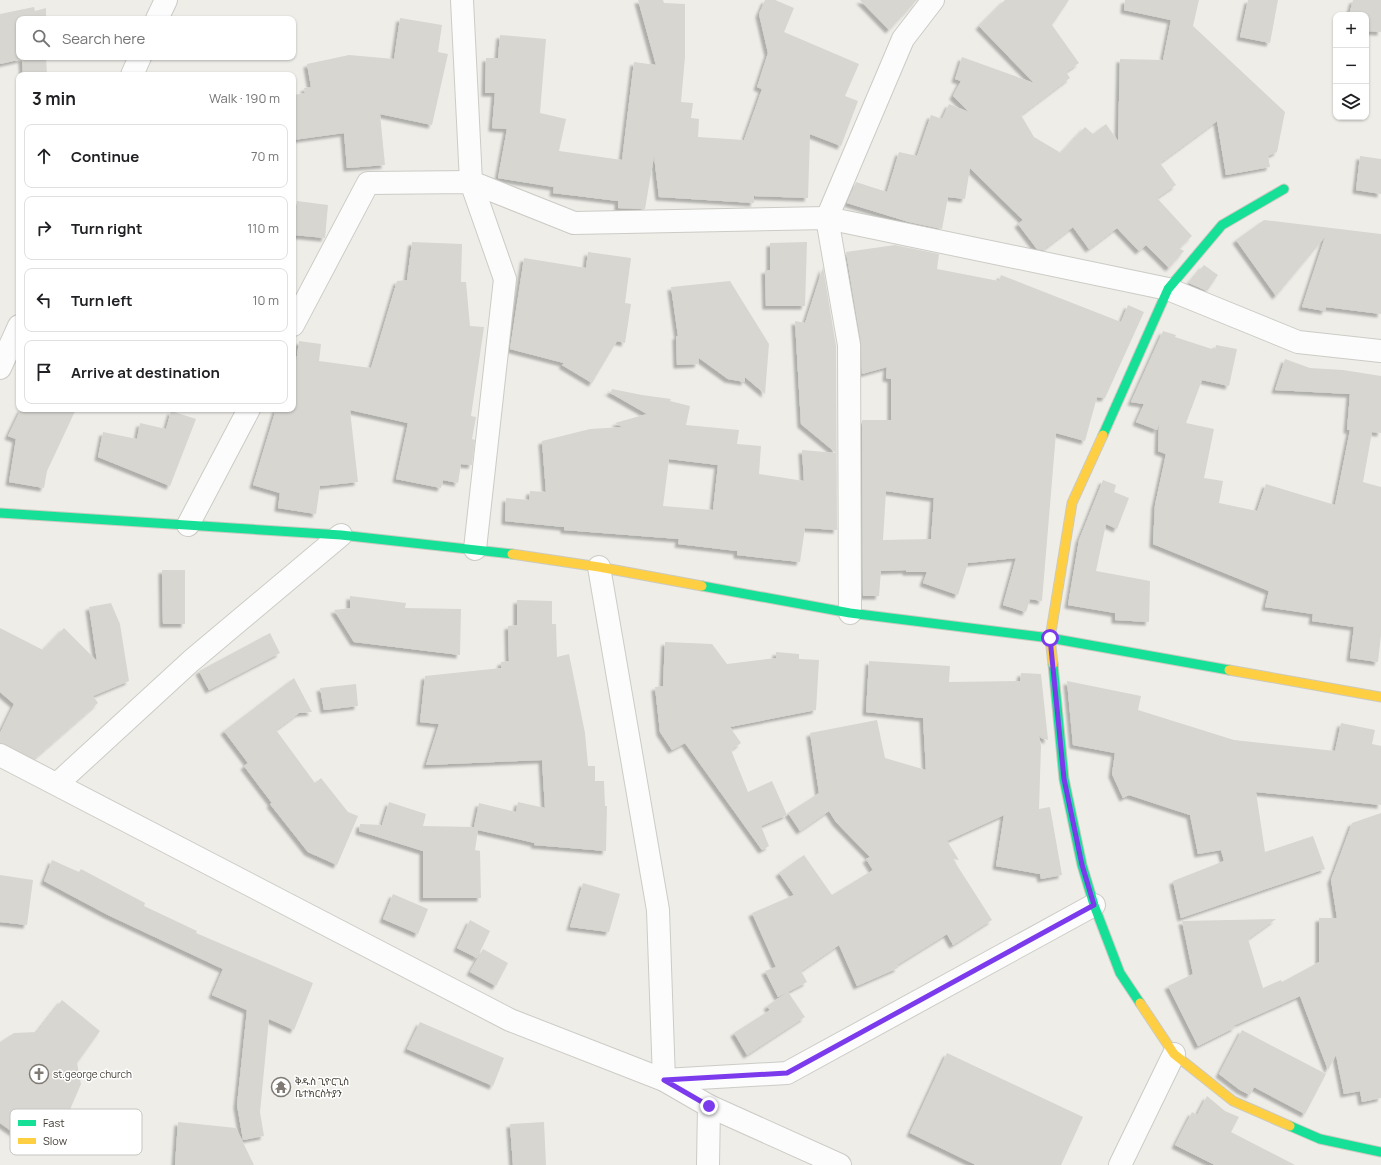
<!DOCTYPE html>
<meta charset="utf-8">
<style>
body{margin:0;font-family:Manrope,"Noto Sans Ethiopic",sans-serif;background:#f2f2f2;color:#202124}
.controls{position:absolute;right:12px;top:12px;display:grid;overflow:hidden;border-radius:8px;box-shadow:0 1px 3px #0004}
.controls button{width:36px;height:36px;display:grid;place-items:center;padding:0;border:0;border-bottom:1px solid #e0e0e0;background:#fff;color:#202124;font:20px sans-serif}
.stop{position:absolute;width:12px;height:12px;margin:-9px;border:3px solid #7c3aed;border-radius:50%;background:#fff}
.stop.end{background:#7c3aed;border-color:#fff;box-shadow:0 1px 4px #0008}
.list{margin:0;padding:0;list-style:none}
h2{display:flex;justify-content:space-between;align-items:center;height:52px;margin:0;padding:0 16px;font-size:17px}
h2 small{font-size:13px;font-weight:400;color:#757577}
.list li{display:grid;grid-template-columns:26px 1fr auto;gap:12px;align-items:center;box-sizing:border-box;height:64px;margin:0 8px 8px;padding:0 8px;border:1px solid #e0e0e0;border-radius:8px}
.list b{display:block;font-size:15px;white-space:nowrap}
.list em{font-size:13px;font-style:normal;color:#757577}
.icon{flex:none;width:22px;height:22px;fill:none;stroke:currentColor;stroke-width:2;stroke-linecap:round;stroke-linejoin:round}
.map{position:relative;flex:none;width:1381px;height:1165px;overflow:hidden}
.search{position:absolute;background:#fff;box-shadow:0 1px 3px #0004;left:16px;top:16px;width:280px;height:44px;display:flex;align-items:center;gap:10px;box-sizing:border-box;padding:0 14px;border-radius:8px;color:#757577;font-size:15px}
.panel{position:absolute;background:#fff;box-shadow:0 1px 3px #0004;left:16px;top:72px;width:280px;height:340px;border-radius:8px}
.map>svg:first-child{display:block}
.building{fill:#d8d6d1;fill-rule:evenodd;filter:url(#shadow)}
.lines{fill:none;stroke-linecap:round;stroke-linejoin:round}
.street-casing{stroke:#cccbc6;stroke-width:24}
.fast-casing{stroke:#cccabf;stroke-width:11}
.slow-casing{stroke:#cccabf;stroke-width:11}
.street{stroke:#fcfcfc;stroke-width:22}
.fast{stroke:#16e098;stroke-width:9}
.slow{stroke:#ffcf43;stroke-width:9}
.route{stroke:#7c3aed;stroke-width:5}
.labels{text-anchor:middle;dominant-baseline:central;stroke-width:3;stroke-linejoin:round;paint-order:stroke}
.poi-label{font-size:10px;fill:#433e35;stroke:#fff;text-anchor:start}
.key{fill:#fff;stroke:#c7c5c2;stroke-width:1}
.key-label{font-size:11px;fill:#433e35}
</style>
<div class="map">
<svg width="1381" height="1165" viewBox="0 0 1381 1165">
<defs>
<filter id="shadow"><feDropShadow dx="-3.5" dy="3.5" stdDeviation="1" flood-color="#0004"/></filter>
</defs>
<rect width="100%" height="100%" fill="#eeede8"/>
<g class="building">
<path d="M 638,0 L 663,0 L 664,3 L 685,4 L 685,57 L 681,102 L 693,103 L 691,118 L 699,119 L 698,137 L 744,140 L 762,89 L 757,87 L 768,53 L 759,14 L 765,0 L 775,0 L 794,8 L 784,32 L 859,64 L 845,96 L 858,101 L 841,146 L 810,134 L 808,198 L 754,196 L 754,203 L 659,197 L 654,156 L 645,209 L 618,208 L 618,201 L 553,193 L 554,187 L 498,178 L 507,129 L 492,128 L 495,93 L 485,93 L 486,58 L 498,58 L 500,35 L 546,39 L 540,113 L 566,119 L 559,151 L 622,160 L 634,62 L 656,65 Z"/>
<path d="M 860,0 L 917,0 L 889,30 Z"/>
<path d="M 1005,0 L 1069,0 L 1052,25 L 1079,63 L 1066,72 L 1070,78 L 1021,115 L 1034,137 L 1061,153 L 1085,127 L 1093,134 L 1106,124 L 1118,141 L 1120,59 L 1163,60 L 1171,20 L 1124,10 L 1125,0 L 1199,0 L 1193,26 L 1285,112 L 1277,152 L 1268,156 L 1270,167 L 1226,175 L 1217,121 L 1160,163 L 1176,185 L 1157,198 L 1192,236 L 1179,248 L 1184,251 L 1169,268 L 1146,245 L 1139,251 L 1117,228 L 1089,249 L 1073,227 L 1043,250 L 1037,249 L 1018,224 L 1023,220 L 970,168 L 965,199 L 948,197 L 942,229 L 909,222 L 847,203 L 856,182 L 887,192 L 899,152 L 917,156 L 931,115 L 942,119 L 949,104 L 969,112 L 953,96 L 961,81 L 955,79 L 962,57 L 1034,83 L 979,26 Z"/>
<path d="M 1248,0 L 1278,0 L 1270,43 L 1240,37 Z"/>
<path d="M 1353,0 L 1381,0 L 1381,32 L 1367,31 L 1368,81 L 1366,81 L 1366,15 L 1349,15 Z"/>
<path d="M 34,7 L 35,11 L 46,8 L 46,19 L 19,19 L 19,57 L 46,57 L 47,75 L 23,75 L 22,59 L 0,64 L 0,14 Z"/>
<path d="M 400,18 L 442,25 L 438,52 L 448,54 L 432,125 L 380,114 L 385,165 L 347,168 L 344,133 L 293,140 L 293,95 L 305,93 L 304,88 L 311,87 L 307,64 L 349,55 L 394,59 Z"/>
<path d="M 1360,156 L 1381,159 L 1381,194 L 1356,190 Z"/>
<path d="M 297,201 L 328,205 L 325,238 L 294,235 Z"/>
<path d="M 1264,220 L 1381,234 L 1381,314 L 1326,307 L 1325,311 L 1302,307 L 1325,237 L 1276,296 L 1236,240 Z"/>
<path d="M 412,242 L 462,244 L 461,282 L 466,282 L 470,326 L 484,327 L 471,416 L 476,417 L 472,439 L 475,440 L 472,465 L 461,464 L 458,483 L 443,480 L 441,488 L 396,479 L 408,423 L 350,410 L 358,482 L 320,486 L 316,514 L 278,508 L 280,493 L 253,485 L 276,409 L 293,409 L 293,385 L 299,341 L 321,344 L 319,361 L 371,368 L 397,281 L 407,280 Z"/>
<path d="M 807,242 L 805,306 L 766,306 L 765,270 L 770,270 L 770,243 Z"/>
<path d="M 895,245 L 939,254 L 937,269 L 999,281 L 1001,275 L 1121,322 L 1128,305 L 1144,312 L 1105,398 L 1097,397 L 1085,441 L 1056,433 L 1042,601 L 1030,599 L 1026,612 L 1003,605 L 1016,558 L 968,563 L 958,595 L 923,583 L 927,572 L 906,572 L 906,570 L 881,571 L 879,596 L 863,596 L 862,420 L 891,420 L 891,379 L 886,378 L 887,367 L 862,374 L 861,343 L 846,252 ZM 886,491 L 934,498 L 931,539 L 883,540 Z"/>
<path d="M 588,252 L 631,258 L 625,303 L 631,304 L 625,343 L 617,341 L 592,383 L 562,365 L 564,363 L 510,349 L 524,258 L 586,268 Z"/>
<path d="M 1204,265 L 1218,275 L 1207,291 L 1189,283 Z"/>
<path d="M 823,267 L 836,346 L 837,530 L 805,528 L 800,562 L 737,555 L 737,551 L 678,544 L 679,539 L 564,530 L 564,527 L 505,521 L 506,498 L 529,500 L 530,491 L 546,492 L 542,441 L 590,429 L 622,427 L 615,423 L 647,414 L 607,391 L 611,392 L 612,389 L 642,395 L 671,399 L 670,401 L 690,406 L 686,425 L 739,430 L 737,444 L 761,446 L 759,474 L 804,481 L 802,450 L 836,453 L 801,424 L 795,321 L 805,323 ZM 669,459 L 718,465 L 713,510 L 663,506 Z"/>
<path d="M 730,281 L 769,344 L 765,394 L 745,377 L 745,382 L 728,379 L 699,358 L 698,364 L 677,365 L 676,336 L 678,336 L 671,287 Z"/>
<path d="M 1163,331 L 1176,335 L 1175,337 L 1215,350 L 1216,345 L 1237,349 L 1229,386 L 1202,380 L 1186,423 L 1214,429 L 1204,478 L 1223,481 L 1219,503 L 1257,511 L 1266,484 L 1335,505 L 1350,430 L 1347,430 L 1350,394 L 1275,390 L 1285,359 L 1310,368 L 1343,370 L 1381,376 L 1381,433 L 1372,432 L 1363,482 L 1381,487 L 1381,635 L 1378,662 L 1350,658 L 1354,627 L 1312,621 L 1313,614 L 1265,607 L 1269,591 L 1153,544 L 1155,505 L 1166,454 L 1158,451 L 1159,424 L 1157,430 L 1136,422 L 1144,404 L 1131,402 Z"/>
<path d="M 21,409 L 76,409 L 47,471 L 44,488 L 9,482 L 16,439 L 8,436 Z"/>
<path d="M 171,411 L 196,419 L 170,486 L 98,457 L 103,432 L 137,439 L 140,423 L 166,429 Z"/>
<path d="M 1103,480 L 1116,485 L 1114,492 L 1129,498 L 1117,529 L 1106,524 L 1096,571 L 1150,581 L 1149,622 L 1115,620 L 1115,613 L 1068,605 L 1079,540 Z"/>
<path d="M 162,570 L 185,570 L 185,624 L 163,624 Z"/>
<path d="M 350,596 L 406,603 L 405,608 L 461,609 L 460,655 L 354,642 L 334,610 L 350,608 Z"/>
<path d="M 517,600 L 552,601 L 552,624 L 556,624 L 557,657 L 569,654 L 585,733 L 588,766 L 595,766 L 595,781 L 604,781 L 605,806 L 607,806 L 606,851 L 534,845 L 535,843 L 478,830 L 475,850 L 480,851 L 481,898 L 423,898 L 423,851 L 359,831 L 360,824 L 382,825 L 389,802 L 426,814 L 423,826 L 474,827 L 479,803 L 516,812 L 518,802 L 545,808 L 542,760 L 426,765 L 439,724 L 420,722 L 425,676 L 501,668 L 501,662 L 509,661 L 508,626 L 517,625 Z"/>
<path d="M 111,603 L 120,624 L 129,681 L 93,696 L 98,703 L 34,759 L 0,743 L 0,733 L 14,704 L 0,692 L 0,628 L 43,650 L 64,628 L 97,661 L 89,607 Z"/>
<path d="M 270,633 L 280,653 L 209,690 L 199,671 Z"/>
<path d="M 665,642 L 712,644 L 727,664 L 776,658 L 776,652 L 799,654 L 799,659 L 819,660 L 816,710 L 730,727 L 741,743 L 731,750 L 748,792 L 772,781 L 787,815 L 761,826 L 769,846 L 762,850 L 685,743 L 672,750 L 660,732 L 655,687 L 663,686 Z"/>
<path d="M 869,661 L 950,666 L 949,682 L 1020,681 L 1021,673 L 1041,674 L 1048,740 L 1041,738 L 1039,735 L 1041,746 L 1039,809 L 1050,807 L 1062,875 L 1041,879 L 1040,874 L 996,866 L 1004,815 L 947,841 L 959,860 L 953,859 L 992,920 L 953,945 L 947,934 L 897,965 L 898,968 L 857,986 L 839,945 L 801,971 L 807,982 L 788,992 L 805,1017 L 747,1055 L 734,1033 L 770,1010 L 767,1006 L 788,992 L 778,997 L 765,971 L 776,967 L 752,913 L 794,895 L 779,873 L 804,855 L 832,895 L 873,870 L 866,859 L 870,857 L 836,822 L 829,811 L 800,831 L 788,813 L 819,793 L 810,733 L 877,720 L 885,758 L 926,770 L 923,718 L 866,712 Z"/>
<path d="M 294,678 L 312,712 L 299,713 L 276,730 L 315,783 L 321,778 L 348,812 L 358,816 L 337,865 L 308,852 L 270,804 L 272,803 L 244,766 L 248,763 L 224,731 Z"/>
<path d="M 1067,681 L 1141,696 L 1138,710 L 1234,740 L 1335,751 L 1341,723 L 1375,730 L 1372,744 L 1381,746 L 1381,805 L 1256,792 L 1265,852 L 1313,836 L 1325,869 L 1181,918 L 1173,881 L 1224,861 L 1221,850 L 1198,854 L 1190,815 L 1129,795 L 1123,798 L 1112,774 L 1115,753 L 1073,745 Z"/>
<path d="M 356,684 L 358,706 L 324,710 L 320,688 Z"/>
<path d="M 1381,813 L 1381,1098 L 1362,1102 L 1360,1091 L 1344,1094 L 1336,1055 L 1328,1070 L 1300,996 L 1233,1026 L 1236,1027 L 1198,1046 L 1168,986 L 1193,974 L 1182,921 L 1276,919 L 1248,939 L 1263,988 L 1281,980 L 1282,982 L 1319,962 L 1319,918 L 1337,918 L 1331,880 L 1352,823 Z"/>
<path d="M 52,860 L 79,872 L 81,869 L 145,903 L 144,906 L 197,931 L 196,933 L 313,983 L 294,1030 L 269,1019 L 260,1112 L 264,1136 L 243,1140 L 237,1105 L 247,1010 L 212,995 L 223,969 L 108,915 L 44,881 Z"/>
<path d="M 0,875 L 33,880 L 27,925 L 0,922 Z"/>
<path d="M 583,883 L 620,894 L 609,932 L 570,927 Z"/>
<path d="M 393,894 L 428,909 L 418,934 L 383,919 Z"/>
<path d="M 470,920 L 490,931 L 477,958 L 457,948 Z"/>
<path d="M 483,949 L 508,963 L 496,986 L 470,972 Z"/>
<path d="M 62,1000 L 100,1031 L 77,1063 L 81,1084 L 65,1121 L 46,1133 L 17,1135 L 0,1123 L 0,1042 L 14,1033 L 37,1032 Z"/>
<path d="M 420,1022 L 504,1058 L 493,1086 L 407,1049 Z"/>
<path d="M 1242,1030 L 1326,1074 L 1305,1114 L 1254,1087 L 1250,1095 L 1240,1090 L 1219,1074 Z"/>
<path d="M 947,1053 L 1083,1117 L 1061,1165 L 976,1165 L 910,1133 Z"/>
<path d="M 1207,1096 L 1225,1111 L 1239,1117 L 1231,1132 L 1295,1165 L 1215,1165 L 1175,1145 L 1192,1112 L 1197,1115 Z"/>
<path d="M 178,1122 L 236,1128 L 254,1165 L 175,1165 Z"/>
<path d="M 544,1122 L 546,1165 L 513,1165 L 510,1124 Z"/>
</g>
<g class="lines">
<defs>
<g id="street">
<path d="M 462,0 L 471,182 L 505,279 L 475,549"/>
<path d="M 157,19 L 166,0"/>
<path d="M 132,75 L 140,57"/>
<path d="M 293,325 L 368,183 L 471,182 L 574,223 L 827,218 L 1168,289 L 1298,342 L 1381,351"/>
<path d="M 0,368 L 19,326"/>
<path d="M 188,525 L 249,409"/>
<path d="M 599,567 L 658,910 L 664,1080 L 787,1073 L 1094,905"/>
<path d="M 850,613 L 849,345 L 827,218 L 903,39 L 933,0"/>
<path d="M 0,755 L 510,1020 L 664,1080 L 709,1106 L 840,1165"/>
<path d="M 57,784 L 191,661 L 341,535"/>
<path d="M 708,1165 L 709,1106"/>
<path d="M 1120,1165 L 1174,1054"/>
</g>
<g id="fast">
<path d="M 1103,435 L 1168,289 L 1222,225 L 1284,189"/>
<path d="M 0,513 L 341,535 L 512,554"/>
<path d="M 702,586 L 850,613 L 1050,638 L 1229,670"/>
<path d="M 1053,664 L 1064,779 L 1082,865 L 1094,905 L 1120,973 L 1140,1003"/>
<path d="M 1290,1126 L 1320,1139 L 1381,1152"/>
</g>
<g id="slow">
<path d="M 512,554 L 599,567 L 702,586"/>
<path d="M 1053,664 L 1050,638 L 1072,503 L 1103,435"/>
<path d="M 1229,670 L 1381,697"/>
<path d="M 1140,1003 L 1174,1054 L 1233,1101 L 1290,1126"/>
</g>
</defs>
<use href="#street" class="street-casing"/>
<use href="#fast" class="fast-casing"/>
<use href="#slow" class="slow-casing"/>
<use href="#street" class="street"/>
<use href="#fast" class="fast"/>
<use href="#slow" class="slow"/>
</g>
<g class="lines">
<path class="route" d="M 709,1106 L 664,1080 L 787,1073 L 1094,905 L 1082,865 L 1064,779 L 1050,638"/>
</g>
<defs>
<symbol id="church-ring" viewBox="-11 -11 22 22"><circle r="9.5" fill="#fff" stroke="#7f7b74" stroke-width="1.5"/><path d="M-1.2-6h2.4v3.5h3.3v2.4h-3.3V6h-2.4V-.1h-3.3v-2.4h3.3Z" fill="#7f7b74"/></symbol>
<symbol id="temple-ring" viewBox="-11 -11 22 22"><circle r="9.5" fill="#fff" stroke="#7f7b74" stroke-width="1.5"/><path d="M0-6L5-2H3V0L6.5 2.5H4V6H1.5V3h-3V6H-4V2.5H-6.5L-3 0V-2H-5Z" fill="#7f7b74"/></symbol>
</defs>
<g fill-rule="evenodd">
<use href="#church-ring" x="28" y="1063" width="22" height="22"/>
<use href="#temple-ring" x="270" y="1076" width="22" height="22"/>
</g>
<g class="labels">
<g class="poi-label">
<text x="53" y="1074">st.george church</text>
<text x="295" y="1081">ቅዱስ ጊዮርጊስ<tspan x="295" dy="12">ቤተክርስትያን</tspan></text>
</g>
</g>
<rect x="10" y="1109" width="132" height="46" rx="6" class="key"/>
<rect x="18" y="1120" width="18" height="6" fill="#16e098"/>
<rect x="18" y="1138" width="18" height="6" fill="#ffcf43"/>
<g class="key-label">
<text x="43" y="1127">Fast</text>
<text x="43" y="1145">Slow</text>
</g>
</svg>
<div class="controls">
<button>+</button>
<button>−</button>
<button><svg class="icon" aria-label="layers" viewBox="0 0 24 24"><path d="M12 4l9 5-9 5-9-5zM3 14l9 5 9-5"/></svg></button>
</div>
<div class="stop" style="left:1050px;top:638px"></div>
<div class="stop end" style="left:709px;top:1106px"></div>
<div class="search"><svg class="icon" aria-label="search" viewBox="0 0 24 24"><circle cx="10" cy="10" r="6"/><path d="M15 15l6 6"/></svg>Search here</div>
<section class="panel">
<h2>3 min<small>Walk · 190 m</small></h2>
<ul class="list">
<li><svg class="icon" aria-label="ahead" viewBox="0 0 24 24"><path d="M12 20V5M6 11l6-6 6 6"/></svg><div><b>Continue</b></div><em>70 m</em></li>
<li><svg class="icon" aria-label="right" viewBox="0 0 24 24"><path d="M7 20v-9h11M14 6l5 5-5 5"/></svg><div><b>Turn right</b></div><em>110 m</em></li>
<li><svg class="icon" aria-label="left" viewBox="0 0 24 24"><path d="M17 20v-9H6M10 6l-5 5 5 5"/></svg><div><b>Turn left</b></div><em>10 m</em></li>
<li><svg class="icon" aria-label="arrive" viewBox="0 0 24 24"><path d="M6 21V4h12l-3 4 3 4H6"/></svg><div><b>Arrive at destination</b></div></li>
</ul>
</section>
</div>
